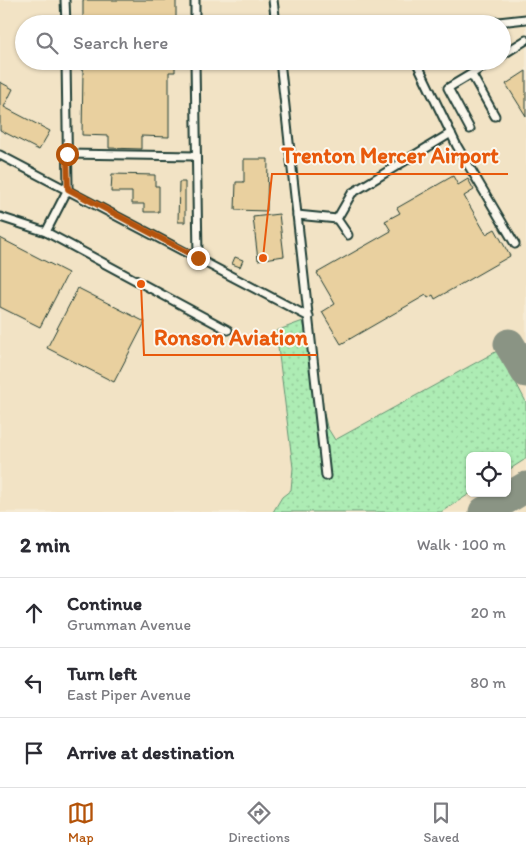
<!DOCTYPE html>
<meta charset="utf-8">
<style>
body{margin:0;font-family:Itim,sans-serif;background:#f2f2f3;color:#2b2b33}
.controls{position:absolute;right:15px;bottom:15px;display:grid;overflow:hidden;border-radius:8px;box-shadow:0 1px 4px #0004}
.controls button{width:45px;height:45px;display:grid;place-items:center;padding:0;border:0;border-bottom:1px solid #e1e1e2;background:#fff;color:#2b2b33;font:25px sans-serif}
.stop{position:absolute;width:15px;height:15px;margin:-11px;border:4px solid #b45309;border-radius:50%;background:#fff}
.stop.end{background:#b45309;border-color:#fff;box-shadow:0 1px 5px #0008}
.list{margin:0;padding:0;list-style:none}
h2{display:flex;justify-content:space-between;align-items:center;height:65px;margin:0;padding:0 20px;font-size:21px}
h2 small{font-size:16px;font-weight:400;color:#7c7c81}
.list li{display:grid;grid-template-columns:32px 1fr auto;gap:15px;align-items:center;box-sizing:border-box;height:70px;padding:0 20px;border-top:1px solid #e1e1e2}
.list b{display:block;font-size:19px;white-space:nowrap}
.list p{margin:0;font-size:16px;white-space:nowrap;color:#7c7c81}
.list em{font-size:16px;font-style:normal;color:#7c7c81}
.icon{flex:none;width:28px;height:28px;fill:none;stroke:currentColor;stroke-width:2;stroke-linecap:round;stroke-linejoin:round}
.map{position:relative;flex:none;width:526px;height:512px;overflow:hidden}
.search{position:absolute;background:#fff;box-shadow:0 1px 4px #0004;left:15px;right:15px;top:15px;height:55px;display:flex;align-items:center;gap:12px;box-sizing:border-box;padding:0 18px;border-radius:28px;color:#7c7c81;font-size:19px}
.sheet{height:275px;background:#fff}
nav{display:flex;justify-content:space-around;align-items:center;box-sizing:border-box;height:70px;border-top:1px solid #e1e1e2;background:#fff;font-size:14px;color:#7c7c81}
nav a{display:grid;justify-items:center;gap:2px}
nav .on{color:#b45309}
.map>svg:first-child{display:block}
.built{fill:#f2e3c5;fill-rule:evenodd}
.grass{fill:url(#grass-dots);stroke:#669474}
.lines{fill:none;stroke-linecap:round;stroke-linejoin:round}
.taxiway{stroke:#8a9484;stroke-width:31}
.building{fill:#e9d09f;stroke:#1f3d34}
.lane-casing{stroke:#1f3d34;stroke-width:11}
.lane{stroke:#fbf7ec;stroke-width:7}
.route{stroke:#b45309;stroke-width:6}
.leader{fill:none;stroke:#e8590c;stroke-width:2}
.callout-dot{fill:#e8590c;stroke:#fbf7ec;stroke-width:2}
.callout-label{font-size:22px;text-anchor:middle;font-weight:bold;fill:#e8590c;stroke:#fbf7ec;stroke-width:4;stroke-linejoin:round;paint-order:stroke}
</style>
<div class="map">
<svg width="526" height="512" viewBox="0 0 526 512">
<defs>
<pattern id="grass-dots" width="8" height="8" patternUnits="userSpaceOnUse" patternTransform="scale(1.25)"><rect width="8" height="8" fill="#adecb4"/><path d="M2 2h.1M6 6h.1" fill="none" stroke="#94cb9b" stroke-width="1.8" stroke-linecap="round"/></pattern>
</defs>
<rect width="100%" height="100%" fill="#f6ebd5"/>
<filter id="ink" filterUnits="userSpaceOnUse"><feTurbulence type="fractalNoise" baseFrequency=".02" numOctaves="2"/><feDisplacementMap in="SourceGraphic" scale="10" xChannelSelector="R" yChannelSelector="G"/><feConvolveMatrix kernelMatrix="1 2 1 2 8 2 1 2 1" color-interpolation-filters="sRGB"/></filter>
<g filter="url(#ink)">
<path class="built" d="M 0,0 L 526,0 L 526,512 L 0,512 ZM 24,24 L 502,24 L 502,61 L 24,61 ZM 470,456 L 507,456 L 507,493 L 470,493 Z"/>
<path class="grass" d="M 303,321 L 327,427 L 335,440 L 499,350 L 526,402 L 526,457 L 524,460 L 507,471 L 507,456 L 470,456 L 470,493 L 471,493 L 441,512 L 273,512 L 282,497 L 291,490 L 293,468 L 276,331 Z"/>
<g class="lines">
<g class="taxiway">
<path d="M 509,344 L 526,372"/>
<path d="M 484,512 L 526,487"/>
</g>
</g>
<g class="building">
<rect x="83" y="0" width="93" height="24"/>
<path d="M 81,61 L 175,61 L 175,72 L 169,72 L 169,137 L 141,136 L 141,149 L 109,148 L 109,136 L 82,135 L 83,70 L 81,70 Z"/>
<path d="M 526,71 L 526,116 L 506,84 Z"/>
<path d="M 0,82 L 13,89 L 4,107 L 50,131 L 39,150 L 0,130 Z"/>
<path d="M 244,159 L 268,159 L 267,211 L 235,210 L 236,182 L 244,182 Z"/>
<path d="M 112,174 L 155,175 L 155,186 L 159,186 L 159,212 L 144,212 L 144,204 L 132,204 L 132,192 L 111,192 Z"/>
<path d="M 453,176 L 458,185 L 468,179 L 474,190 L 464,196 L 486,234 L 495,229 L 510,256 L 435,299 L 433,295 L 428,298 L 426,295 L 341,344 L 322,312 L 335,304 L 317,273 L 391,231 L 385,221 L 400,213 L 397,208 Z"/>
<path d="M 179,182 L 185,182 L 185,222 L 178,222 Z"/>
<path d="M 279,214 L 284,256 L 258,260 L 253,217 Z"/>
<path d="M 0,238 L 68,273 L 40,327 L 0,307 Z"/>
<path d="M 235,257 L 243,260 L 240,267 L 232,264 Z"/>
<path d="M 78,288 L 145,322 L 114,382 L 47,348 Z"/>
</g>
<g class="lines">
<defs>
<g id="lane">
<path d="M 65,0 L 66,24"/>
<path d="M 195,0 L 195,24"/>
<path d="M 273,0 L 276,24"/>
<path d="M 480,24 L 526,19"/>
<path d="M 502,55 L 526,40"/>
<path d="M 195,61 L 198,258"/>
<path d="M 280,61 L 326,476"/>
<path d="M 416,61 L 457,146 L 515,244"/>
<path d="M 472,75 L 495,116"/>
<path d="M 470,129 L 448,88 L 493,61"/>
<path d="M 67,154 L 196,156"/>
<path d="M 0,155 L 309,317"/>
<path d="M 297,215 L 337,219 L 352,193 L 451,133"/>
<path d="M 0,217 L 46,232 L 68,189 L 66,61"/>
<path d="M 337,219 L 348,235"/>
<path d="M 46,232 L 228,330"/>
</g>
</defs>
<use href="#lane" class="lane-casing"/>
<use href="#lane" class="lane"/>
</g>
</g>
<g class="lines" filter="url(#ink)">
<path class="route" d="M 67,154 L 68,189 L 198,258"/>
</g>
<path class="leader" d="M263 258L272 174H508M141 284L144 355H317"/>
<g class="callout-dot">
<circle cx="263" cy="258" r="5"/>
<circle cx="141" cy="284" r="5"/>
</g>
<g class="callout-label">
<text x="390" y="163">Trenton Mercer Airport</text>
<text x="231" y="345">Ronson Aviation</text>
</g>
</svg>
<div class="controls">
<button><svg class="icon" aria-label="locate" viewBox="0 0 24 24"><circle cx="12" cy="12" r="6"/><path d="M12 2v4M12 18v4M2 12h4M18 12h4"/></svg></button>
</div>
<div class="stop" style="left:67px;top:154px"></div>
<div class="stop end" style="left:198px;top:258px"></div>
<div class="search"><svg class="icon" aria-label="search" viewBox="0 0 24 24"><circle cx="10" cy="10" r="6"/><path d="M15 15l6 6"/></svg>Search here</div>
</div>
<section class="sheet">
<h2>2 min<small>Walk · 100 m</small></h2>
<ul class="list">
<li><svg class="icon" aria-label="ahead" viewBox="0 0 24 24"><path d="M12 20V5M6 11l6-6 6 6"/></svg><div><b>Continue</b><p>Grumman Avenue</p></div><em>20 m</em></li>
<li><svg class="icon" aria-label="left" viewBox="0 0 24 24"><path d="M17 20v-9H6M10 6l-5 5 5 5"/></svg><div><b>Turn left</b><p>East Piper Avenue</p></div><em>80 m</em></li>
<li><svg class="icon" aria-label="arrive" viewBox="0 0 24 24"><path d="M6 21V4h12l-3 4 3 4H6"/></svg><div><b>Arrive at destination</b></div></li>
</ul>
</section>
<nav>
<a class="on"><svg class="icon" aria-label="map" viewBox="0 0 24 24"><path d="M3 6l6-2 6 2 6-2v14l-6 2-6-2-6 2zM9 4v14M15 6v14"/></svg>Map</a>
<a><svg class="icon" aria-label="directions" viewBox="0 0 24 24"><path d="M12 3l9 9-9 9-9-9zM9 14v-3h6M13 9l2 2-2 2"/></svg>Directions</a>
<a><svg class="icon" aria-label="saved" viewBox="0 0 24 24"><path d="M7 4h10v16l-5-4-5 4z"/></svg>Saved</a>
</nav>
